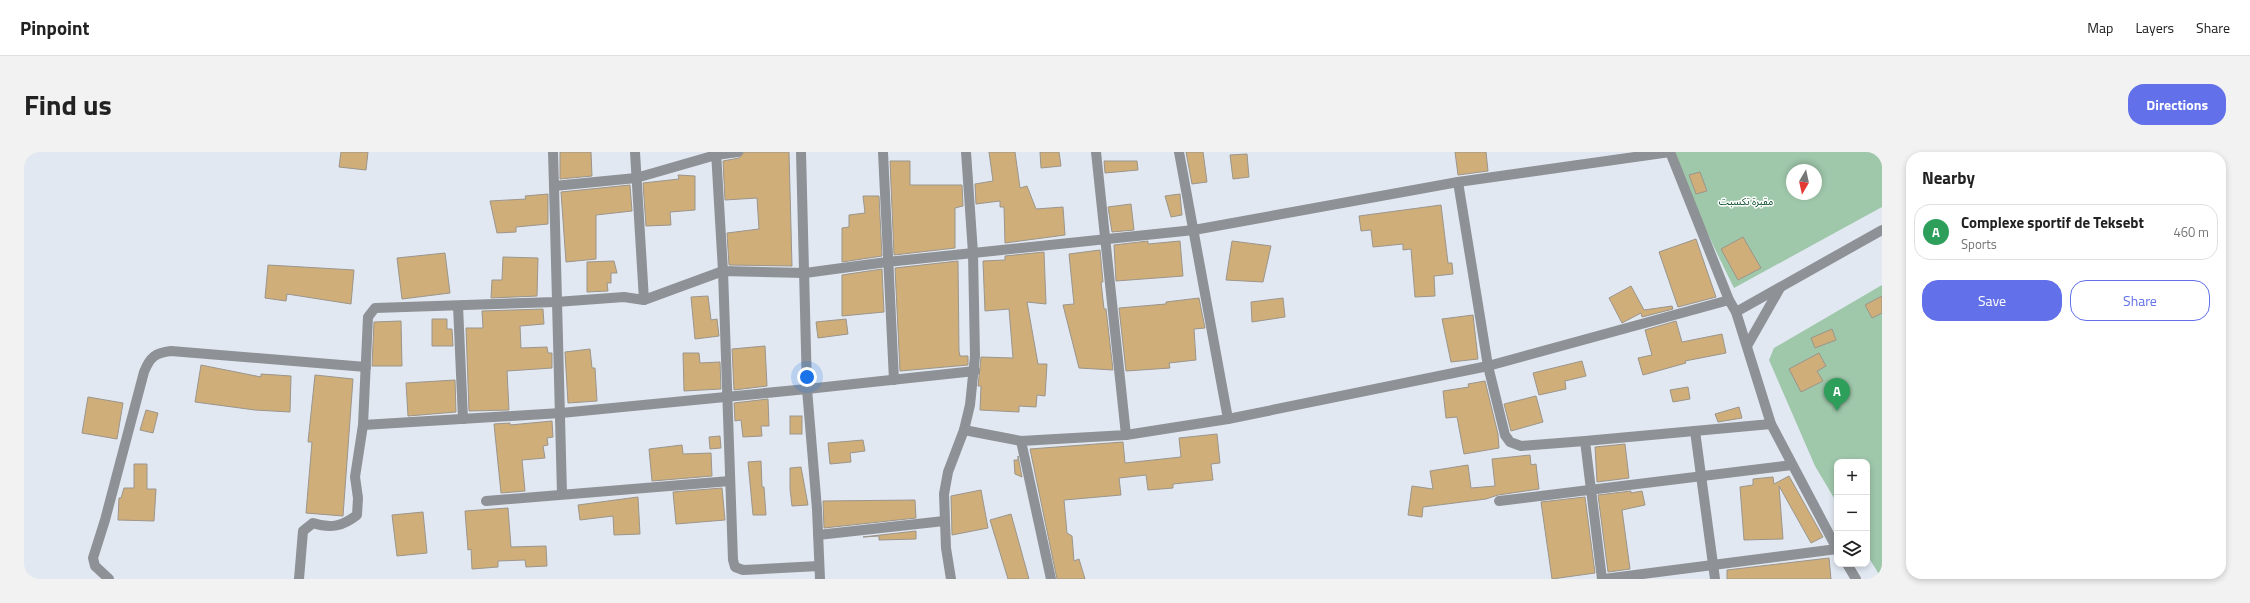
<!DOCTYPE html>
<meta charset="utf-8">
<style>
body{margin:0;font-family:"Titillium Web","Noto Sans Arabic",sans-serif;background:#f2f2f2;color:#222}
.controls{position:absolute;right:12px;bottom:12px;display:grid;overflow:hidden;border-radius:8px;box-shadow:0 2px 6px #0003}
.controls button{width:36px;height:36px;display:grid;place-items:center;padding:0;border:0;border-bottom:1px solid #e0e0e0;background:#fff;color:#222;font:20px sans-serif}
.compass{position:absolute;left:1762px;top:12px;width:36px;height:36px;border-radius:50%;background:#fff;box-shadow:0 2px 6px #0003;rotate:189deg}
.you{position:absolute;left:783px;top:225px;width:14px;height:14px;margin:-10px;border:3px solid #fff;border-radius:50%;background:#1a73e8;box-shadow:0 0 0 6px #1a73e833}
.badge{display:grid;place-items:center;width:26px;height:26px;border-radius:50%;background:#6271e9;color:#fff;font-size:13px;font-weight:700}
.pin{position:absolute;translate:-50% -33px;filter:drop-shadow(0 1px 2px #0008)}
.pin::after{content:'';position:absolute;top:21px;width:14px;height:12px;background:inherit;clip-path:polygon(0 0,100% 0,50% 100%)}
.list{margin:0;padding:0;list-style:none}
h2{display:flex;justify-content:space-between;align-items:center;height:52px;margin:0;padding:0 16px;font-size:17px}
h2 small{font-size:13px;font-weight:400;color:#767676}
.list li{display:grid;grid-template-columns:26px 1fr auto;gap:12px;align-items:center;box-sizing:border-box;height:56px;margin:0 8px 8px;padding:0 8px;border:1px solid #e0e0e0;border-radius:16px}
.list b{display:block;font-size:15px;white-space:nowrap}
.list p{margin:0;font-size:13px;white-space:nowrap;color:#767676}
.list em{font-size:13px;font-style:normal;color:#767676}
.actions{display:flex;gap:8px;padding:12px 16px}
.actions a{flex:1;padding:9px 0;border:1px solid #6271e9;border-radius:16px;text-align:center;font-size:14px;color:#6271e9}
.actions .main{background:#6271e9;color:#fff}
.icon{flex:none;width:22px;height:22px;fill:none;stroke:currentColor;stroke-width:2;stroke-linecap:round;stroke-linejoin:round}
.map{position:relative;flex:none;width:1858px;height:427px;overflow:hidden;border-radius:16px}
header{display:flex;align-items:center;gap:24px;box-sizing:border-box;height:56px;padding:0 20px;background:#fff;border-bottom:1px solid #e0e0e0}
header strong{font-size:19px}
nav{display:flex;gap:22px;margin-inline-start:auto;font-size:14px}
.intro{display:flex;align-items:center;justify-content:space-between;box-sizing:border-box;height:96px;padding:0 24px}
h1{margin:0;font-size:28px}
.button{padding:10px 18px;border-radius:16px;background:#6271e9;color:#fff;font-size:14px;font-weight:700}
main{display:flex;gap:24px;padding:0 24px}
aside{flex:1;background:#fff;border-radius:16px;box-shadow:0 2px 6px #0003}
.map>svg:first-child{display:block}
.green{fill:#9fc7aa;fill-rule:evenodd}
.building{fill:#cfae7a;stroke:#9b958b}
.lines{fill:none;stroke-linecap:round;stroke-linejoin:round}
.minor{stroke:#8e9195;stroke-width:10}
.labels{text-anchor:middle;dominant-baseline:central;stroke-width:3;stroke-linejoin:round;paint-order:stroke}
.park-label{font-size:10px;fill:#024724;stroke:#fff}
</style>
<header>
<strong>Pinpoint</strong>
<nav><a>Map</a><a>Layers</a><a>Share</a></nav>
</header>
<div class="intro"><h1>Find us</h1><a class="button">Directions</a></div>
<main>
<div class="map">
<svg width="1858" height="427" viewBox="0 0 1858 427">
<rect width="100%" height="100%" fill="#e1e8f2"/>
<g class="green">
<path d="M 1651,0 L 1858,0 L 1858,55 L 1710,136 C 1688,92 1667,47 1651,0 ZM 1768,18 L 1792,18 L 1792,42 L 1768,42 Z"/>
<path d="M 1858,133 L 1858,427 L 1843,403 L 1843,310 L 1813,310 L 1813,351 L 1791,314 L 1745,208 L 1750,196 Z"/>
</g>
<g class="building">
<path d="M 317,0 L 344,0 L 342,18 L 315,15 Z"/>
<path d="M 536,0 L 567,0 L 568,24 L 536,27 Z"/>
<path d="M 720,0 L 765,0 L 768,114 L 705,113 L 703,81 L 735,77 L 733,46 L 701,48 L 699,9 L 715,6 Z"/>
<path d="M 965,0 L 991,0 L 996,36 L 1003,34 L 1012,57 L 1039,55 L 1041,83 L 981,91 L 980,55 L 976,55 L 976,49 L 952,52 L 951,32 L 969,29 Z"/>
<path d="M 1016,0 L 1035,0 L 1037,14 L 1017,16 Z"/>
<path d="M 1162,0 L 1179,0 L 1183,30 L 1168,32 Z"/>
<path d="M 1431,0 L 1462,0 L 1464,19 L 1434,23 Z"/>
<path d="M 1223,2 L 1225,25 L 1209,27 L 1206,3 Z"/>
<path d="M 866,9 L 886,9 L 886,33 L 938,33 L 939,54 L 931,56 L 931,96 L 870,103 Z"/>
<path d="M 1080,9 L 1113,9 L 1114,18 L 1081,21 Z"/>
<path d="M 1676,20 L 1683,39 L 1672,42 L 1665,23 Z"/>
<path d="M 654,23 L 671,24 L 671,58 L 646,60 L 647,73 L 622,74 L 619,31 L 655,27 Z"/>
<path d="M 606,33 L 608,59 L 572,63 L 572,107 L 542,110 L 537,40 Z"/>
<path d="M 524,42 L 524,72 L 492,75 L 492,80 L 473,81 L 466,49 L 502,47 L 501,44 Z"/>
<path d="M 1156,42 L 1158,63 L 1147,65 L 1141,44 Z"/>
<path d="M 839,44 L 855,44 L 858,104 L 818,110 L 818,76 L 825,75 L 825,63 L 841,61 Z"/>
<path d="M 1107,52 L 1110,78 L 1088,80 L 1084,55 Z"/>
<path d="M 1417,53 L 1424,111 L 1428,111 L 1429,122 L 1410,124 L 1411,144 L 1391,145 L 1387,97 L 1379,98 L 1379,92 L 1349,95 L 1347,78 L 1337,79 L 1335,64 Z"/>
<path d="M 1719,85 L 1737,116 L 1714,128 L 1697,97 Z"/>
<path d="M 1672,87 L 1692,145 L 1654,155 L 1635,100 Z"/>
<path d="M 1124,89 L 1124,92 L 1156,89 L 1159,124 L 1092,129 L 1090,93 Z"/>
<path d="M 1208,89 L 1247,94 L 1239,130 L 1202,128 Z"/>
<path d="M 1076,98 L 1079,130 L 1077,130 L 1080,157 L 1082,157 L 1089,218 L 1055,216 L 1039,153 L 1050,152 L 1045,102 Z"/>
<path d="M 1020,100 L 1022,152 L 1003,150 L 1014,212 L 1023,212 L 1021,244 L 1013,243 L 1012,255 L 995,254 L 995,260 L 956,258 L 957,234 L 954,234 L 957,205 L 989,206 L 985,157 L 961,159 L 959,109 L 981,108 L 981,104 Z"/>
<path d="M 421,101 L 426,141 L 378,147 L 373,106 Z"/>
<path d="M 479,105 L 514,106 L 513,144 L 467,146 L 468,128 L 478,128 Z"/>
<path d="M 590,109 L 593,121 L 587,121 L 587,131 L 583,131 L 584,139 L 563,140 L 563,110 Z"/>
<path d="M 934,109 L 935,199 L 936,204 L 944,204 L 944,213 L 876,219 L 871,116 Z"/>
<path d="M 244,113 L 330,118 L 327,152 L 263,142 L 262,149 L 241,146 Z"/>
<path d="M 858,117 L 860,160 L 818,164 L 818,123 Z"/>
<path d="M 1607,134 L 1620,158 L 1648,154 L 1649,157 L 1618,165 L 1617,161 L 1598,171 L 1585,146 Z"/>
<path d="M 684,144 L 687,168 L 693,167 L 695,184 L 671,187 L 667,145 Z"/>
<path d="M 1858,144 L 1858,161 L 1848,166 L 1841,153 Z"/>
<path d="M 1175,146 L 1181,176 L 1170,177 L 1172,208 L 1145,211 L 1146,216 L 1102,219 L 1095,156 L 1142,152 L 1142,150 Z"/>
<path d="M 1259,146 L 1261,165 L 1228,170 L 1227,150 Z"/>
<path d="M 519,157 L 520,172 L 496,174 L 497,196 L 523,195 L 524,201 L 528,201 L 528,216 L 483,219 L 485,258 L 445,259 L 442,176 L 459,176 L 458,159 Z"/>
<path d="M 1449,163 L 1454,207 L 1427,210 L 1418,167 Z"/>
<path d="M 408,167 L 423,167 L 423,177 L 428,177 L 429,194 L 408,194 Z"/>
<path d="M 822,167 L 824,182 L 794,186 L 792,170 Z"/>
<path d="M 377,169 L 378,214 L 348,214 L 350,170 Z"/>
<path d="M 1652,169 L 1658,190 L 1698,182 L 1702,201 L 1661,209 L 1662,211 L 1619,223 L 1614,206 L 1628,203 L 1621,178 Z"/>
<path d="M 1808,177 L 1812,188 L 1791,196 L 1787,186 Z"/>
<path d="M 741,194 L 743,234 L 710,238 L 708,197 Z"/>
<path d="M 566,197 L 568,216 L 571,216 L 573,249 L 544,251 L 541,200 Z"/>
<path d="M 659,201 L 675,201 L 676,211 L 696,210 L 697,237 L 660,239 Z"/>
<path d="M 1795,201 L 1802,214 L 1793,219 L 1799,229 L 1777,240 L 1765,217 Z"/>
<path d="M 1558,209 L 1562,224 L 1541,229 L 1542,237 L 1515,243 L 1509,221 Z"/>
<path d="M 177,213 L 237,225 L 237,222 L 267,224 L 266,260 L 231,258 L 171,250 Z"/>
<path d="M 291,223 L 329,227 L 319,364 L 282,361 L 288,290 L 284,290 Z"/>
<path d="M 431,228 L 432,260 L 384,264 L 382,231 Z"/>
<path d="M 1461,229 L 1474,282 L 1475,296 L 1440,302 L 1433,265 L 1422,266 L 1419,239 L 1445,235 L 1444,232 Z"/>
<path d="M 1664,235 L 1666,247 L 1649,250 L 1646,238 Z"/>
<path d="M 1512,244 L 1519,270 L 1487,279 L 1480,252 Z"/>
<path d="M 64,245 L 99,251 L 93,287 L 58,281 Z"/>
<path d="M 744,247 L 745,274 L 737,274 L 738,284 L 719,285 L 717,268 L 711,269 L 710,251 Z"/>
<path d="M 1715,255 L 1718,266 L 1694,270 L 1691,262 Z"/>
<path d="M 122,258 L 134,261 L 129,281 L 116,278 Z"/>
<rect x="766" y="264" width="12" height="18"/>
<path d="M 528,269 L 529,285 L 523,286 L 524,293 L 519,294 L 521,306 L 498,308 L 501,339 L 477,341 L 470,272 L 486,271 L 486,273 Z"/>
<path d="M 1193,282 L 1196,311 L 1187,312 L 1189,328 L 1149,332 L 1149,336 L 1124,338 L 1122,323 L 1095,326 L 1097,343 L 1040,348 L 1043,381 L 1048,384 L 1050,409 L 1055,407 L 1061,427 L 1033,427 L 1006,297 L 1099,290 L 1101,311 L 1157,305 L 1155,286 Z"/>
<path d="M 696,284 L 697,296 L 686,297 L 685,285 Z"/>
<path d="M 839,288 L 841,299 L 826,301 L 827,310 L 806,312 L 804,291 Z"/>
<path d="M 1601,292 L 1605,326 L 1573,330 L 1571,295 Z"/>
<path d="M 658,293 L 659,302 L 687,301 L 688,324 L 628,329 L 625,297 Z"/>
<path d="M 1506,303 L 1507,313 L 1512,312 L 1515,337 L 1474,343 L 1462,347 L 1399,355 L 1398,365 L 1384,363 L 1388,334 L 1409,337 L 1406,319 L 1444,313 L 1447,336 L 1471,334 L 1468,307 Z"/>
<path d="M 994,304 L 998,325 L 991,322 L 990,308 L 994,308 Z"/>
<path d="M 737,309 L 738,335 L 740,335 L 742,363 L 729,363 L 724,310 Z"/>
<path d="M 110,312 L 123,312 L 123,337 L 132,337 L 130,369 L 94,368 L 95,346 L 97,346 L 100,336 L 110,336 Z"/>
<path d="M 777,315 L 784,353 L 768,354 L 766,337 L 766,316 Z"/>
<path d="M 1765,324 L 1799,385 L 1787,391 L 1755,334 L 1759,387 L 1720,388 L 1716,335 L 1729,333 L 1729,327 L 1749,325 L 1750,332 Z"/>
<path d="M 698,336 L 701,368 L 652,372 L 649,340 Z"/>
<path d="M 957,338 L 964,376 L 928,383 L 927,344 Z"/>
<path d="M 1607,339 L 1607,341 L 1618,339 L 1621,353 L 1598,358 L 1606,417 L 1584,420 L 1574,343 Z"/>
<path d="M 614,345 L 616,382 L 590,383 L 589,364 L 556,368 L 554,353 Z"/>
<path d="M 1561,345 L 1571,421 L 1528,427 L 1517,350 Z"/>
<path d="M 891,348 L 892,366 L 800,376 L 799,349 Z"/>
<path d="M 484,356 L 487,395 L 522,394 L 523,414 L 502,415 L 501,408 L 474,409 L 474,415 L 448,417 L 447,397 L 444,398 L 441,359 Z"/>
<path d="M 399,360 L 403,401 L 373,404 L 368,363 Z"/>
<path d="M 987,362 L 1005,427 L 984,427 L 966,368 Z"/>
<path d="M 892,379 L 892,387 L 855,388 L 855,384 L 839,385 Z"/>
<path d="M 1805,406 L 1807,427 L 1703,427 L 1703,418 Z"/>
</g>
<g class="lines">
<g class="minor">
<path d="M 529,0 L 530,34 L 612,26 L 692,3 L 714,0"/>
<path d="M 611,0 L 620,148"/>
<path d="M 692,0 L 699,119 L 709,408 L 711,415 L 719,418 L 795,414"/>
<path d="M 777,0 L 783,237 L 793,357 L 796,427"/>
<path d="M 859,0 L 870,228"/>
<path d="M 1434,30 L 1464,214 L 1705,148"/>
<path d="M 530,34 L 538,342"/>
<path d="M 434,154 L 439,267"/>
<path d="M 1712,160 L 1858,78"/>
<path d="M 1723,194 L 1756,136"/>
<path d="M 1204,267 L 1464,214 L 1481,283 L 1486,290 L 1497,294 L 1561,289"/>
<path d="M 339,273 L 537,261 L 783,237 L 951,219"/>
<path d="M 940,278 L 997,289 L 1102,283 L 1072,0"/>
<path d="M 1671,279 L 1691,427"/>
<path d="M 1102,283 L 1204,267 L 1155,0"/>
<path d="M 997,289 L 1027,427"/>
<path d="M 462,349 L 706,329"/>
<path d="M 1475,349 L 1768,313"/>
<path d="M 794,383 L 920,369"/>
<path d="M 1823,412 L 1832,427"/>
<path d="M 85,427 L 71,414 L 69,406 L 81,368 L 120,220 C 126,205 131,201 147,199 L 342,215"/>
<path d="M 275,427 L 279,379 L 289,371 C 307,377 319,374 333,363 L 334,346 L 331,325 L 339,273 L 344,165 L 351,156 L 532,150 L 600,145 L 620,148 L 699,119 L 781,121 L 863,110 L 1170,78 L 1434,30 L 1646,0"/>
<path d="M 927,427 L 922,396 L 920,342 L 924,320 L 940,278 L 946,253 L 951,204 L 949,101 L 942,0"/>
<path d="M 1578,427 L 1561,289 L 1747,272"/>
<path d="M 1580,427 L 1813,397 L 1747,272 L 1712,160 L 1705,148 L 1646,0"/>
</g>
</g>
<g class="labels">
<g class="park-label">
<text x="1722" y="49">مقبرة تكسبت</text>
</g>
</g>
</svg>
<div class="controls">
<button>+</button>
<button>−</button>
<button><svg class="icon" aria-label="layers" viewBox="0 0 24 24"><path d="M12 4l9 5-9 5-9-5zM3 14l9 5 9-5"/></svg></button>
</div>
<svg class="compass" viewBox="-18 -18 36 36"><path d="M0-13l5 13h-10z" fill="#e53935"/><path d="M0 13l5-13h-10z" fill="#767676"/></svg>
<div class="you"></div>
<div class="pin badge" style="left:1813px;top:259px;background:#2e9e5b">A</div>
</div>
<aside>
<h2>Nearby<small></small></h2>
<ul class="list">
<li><span class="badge" style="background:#2e9e5b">A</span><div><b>Complexe sportif de Teksebt</b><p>Sports</p></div><em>460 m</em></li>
</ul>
<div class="actions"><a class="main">Save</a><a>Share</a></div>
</aside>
</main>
